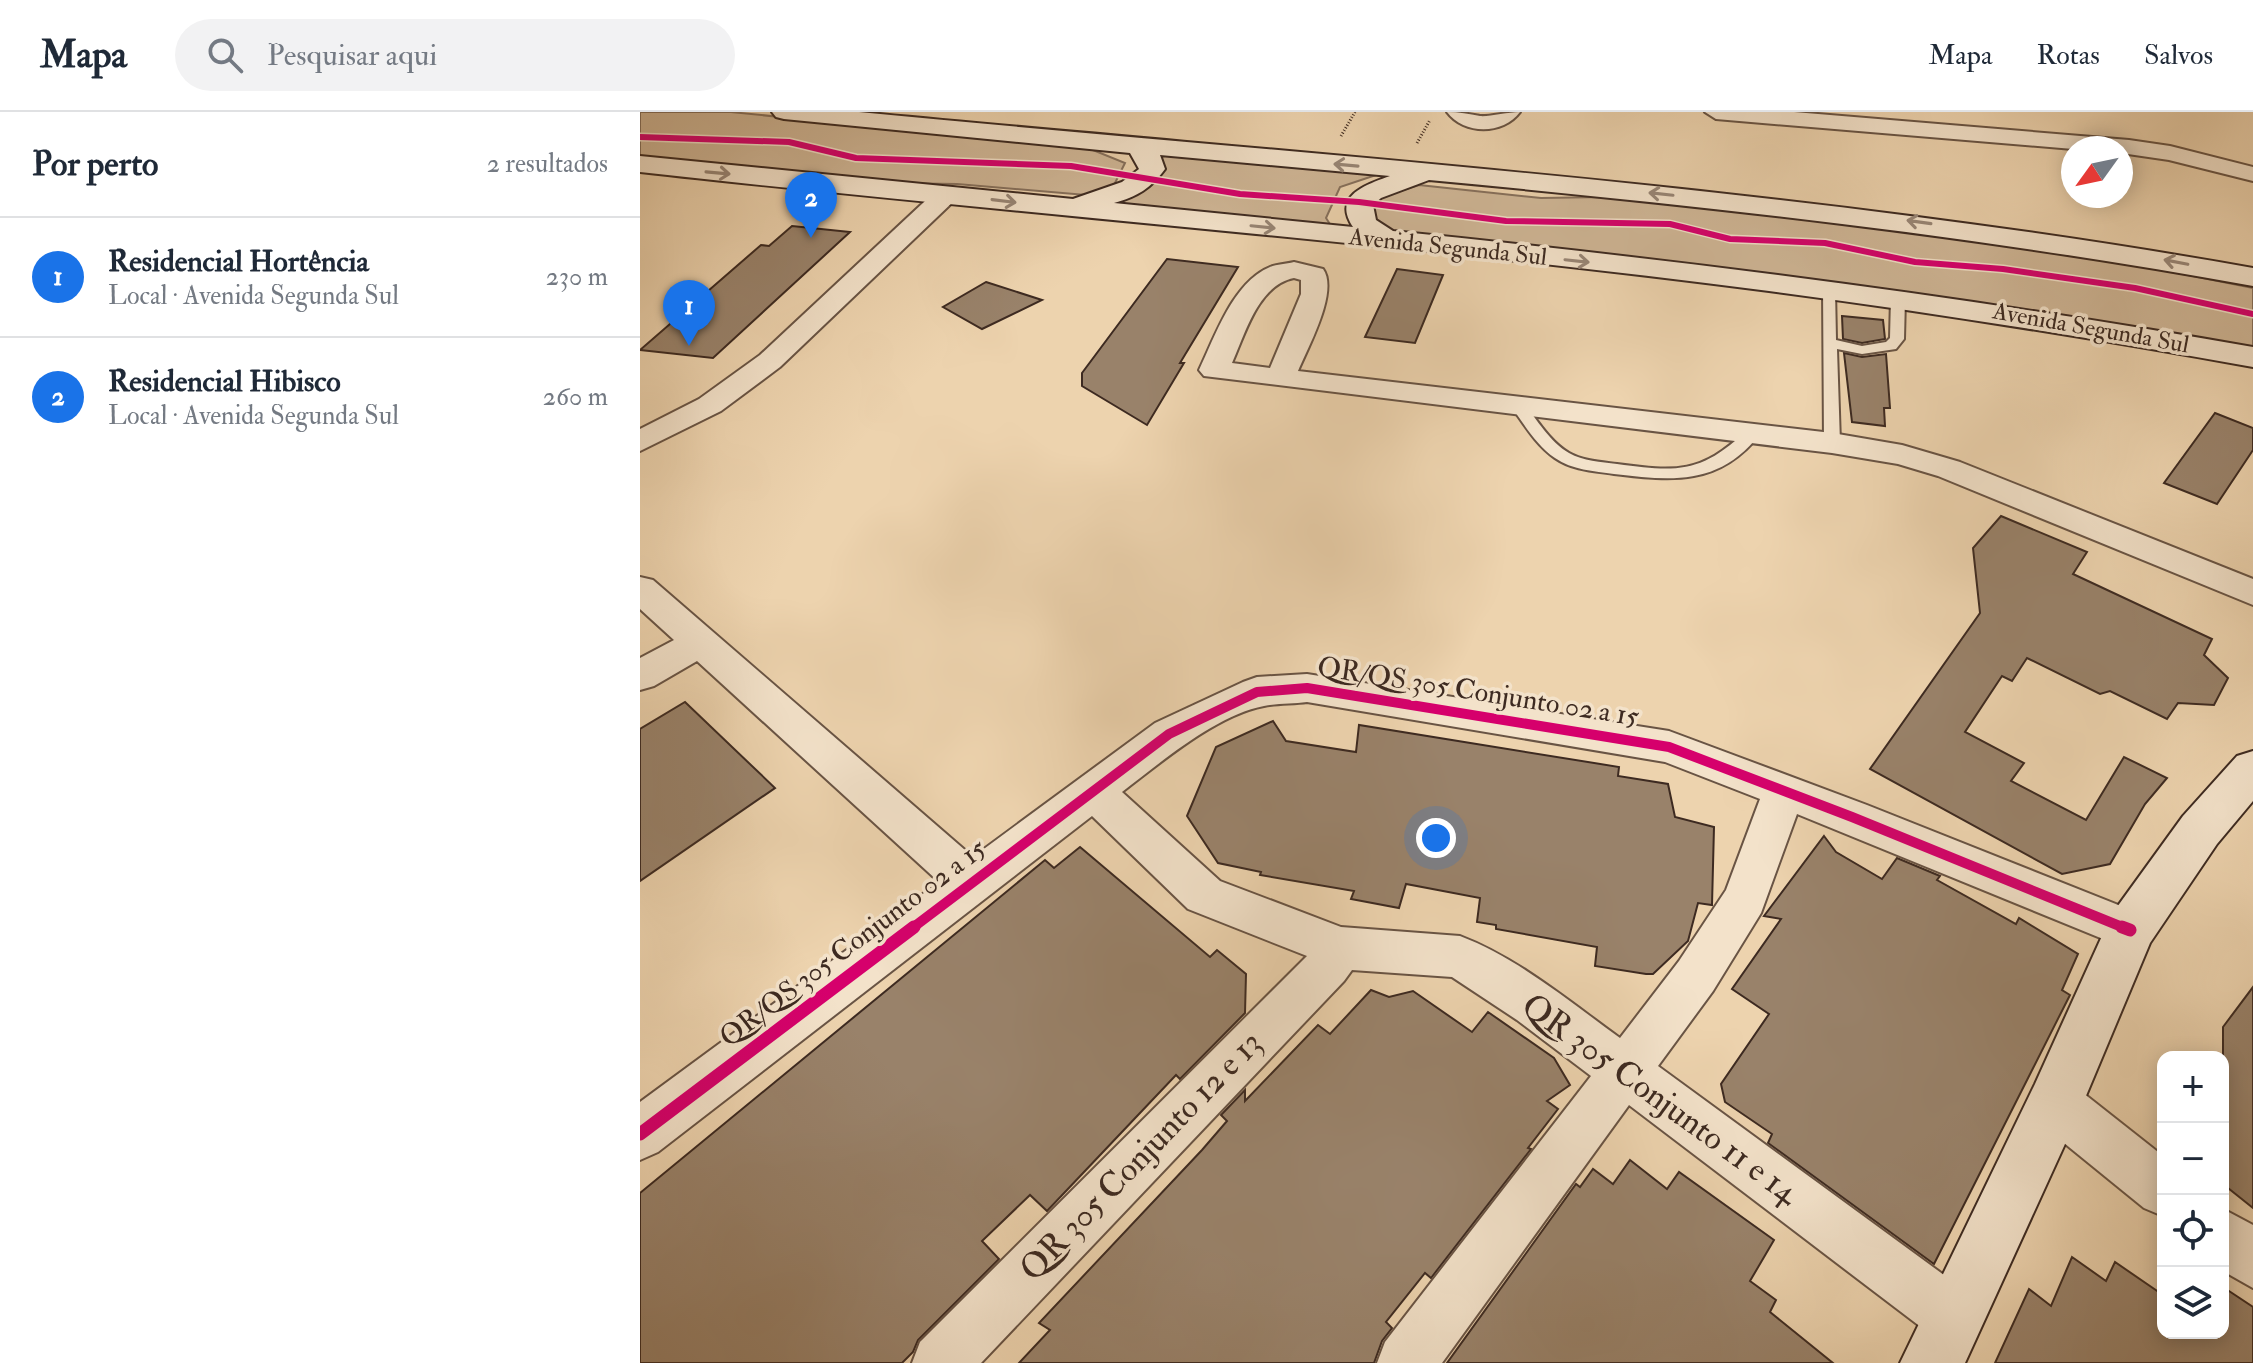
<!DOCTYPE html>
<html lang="pt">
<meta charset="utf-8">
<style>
body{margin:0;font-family:"IM FELL Double Pica",serif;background:#f2f2f3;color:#1f2937}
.controls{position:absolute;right:24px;bottom:24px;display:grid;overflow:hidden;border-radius:16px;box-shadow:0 4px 20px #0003}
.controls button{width:72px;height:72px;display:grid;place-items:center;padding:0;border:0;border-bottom:2px solid #e0e1e3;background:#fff;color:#1f2937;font:40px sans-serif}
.compass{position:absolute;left:1421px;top:24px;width:72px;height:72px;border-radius:50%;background:#fff;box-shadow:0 4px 20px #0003;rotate:237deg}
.you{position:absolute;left:796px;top:726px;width:28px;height:28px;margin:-20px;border:6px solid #fff;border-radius:50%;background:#1a73e8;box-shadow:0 0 0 12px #1a73e833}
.badge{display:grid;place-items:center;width:52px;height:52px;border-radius:50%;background:#1a73e8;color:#fff;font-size:26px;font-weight:700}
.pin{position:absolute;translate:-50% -66px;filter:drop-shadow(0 2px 4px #0008)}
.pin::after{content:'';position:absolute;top:42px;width:28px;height:24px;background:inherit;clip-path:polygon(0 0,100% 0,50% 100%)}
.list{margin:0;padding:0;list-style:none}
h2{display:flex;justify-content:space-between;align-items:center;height:104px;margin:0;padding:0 32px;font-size:34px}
h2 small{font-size:26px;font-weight:400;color:#747a83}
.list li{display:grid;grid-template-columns:52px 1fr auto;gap:24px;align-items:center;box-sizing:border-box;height:120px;padding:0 32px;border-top:2px solid #e0e1e3}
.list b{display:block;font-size:30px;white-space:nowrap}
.list p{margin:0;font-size:26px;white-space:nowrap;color:#747a83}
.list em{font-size:26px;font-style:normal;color:#747a83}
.icon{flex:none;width:44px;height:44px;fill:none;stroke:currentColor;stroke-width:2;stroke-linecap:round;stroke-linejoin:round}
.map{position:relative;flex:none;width:1613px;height:1251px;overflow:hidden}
header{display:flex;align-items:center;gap:48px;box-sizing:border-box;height:112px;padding:0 40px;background:#fff;border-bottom:2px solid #e0e1e3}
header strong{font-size:38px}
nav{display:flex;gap:44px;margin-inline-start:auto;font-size:28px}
.search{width:560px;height:72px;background:#f2f2f3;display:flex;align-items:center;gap:20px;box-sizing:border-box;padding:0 28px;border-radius:44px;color:#747a83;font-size:30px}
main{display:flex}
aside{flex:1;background:#fff}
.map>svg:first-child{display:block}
.green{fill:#cfb696;stroke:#86705c;stroke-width:2}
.building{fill:#99826a;stroke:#3d2a21;stroke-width:2}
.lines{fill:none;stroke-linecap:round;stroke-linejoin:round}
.lane-casing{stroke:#695444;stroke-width:4}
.street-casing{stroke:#695444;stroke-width:4}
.secondary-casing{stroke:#3d2a21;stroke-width:4}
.path{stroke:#3d2a21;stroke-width:3;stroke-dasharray:1 2;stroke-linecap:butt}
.lane{fill:#f3e2ca;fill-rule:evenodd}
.street{fill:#f3e2ca;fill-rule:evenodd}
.secondary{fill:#f3e2ca;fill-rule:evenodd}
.cycleway-far2-casing{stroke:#f3e2ca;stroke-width:9}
.cycleway-far1-casing{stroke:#f3e2ca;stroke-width:15}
.cycleway-casing{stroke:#f3e2ca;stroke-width:18}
.cycleway-far2{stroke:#d6006c;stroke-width:6}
.cycleway-far1{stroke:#d6006c;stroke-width:10}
.cycleway{stroke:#d6006c;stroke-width:13}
.oneway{stroke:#988676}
.labels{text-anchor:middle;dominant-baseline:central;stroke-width:7;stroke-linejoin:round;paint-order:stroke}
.far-street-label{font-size:24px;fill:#3d2a21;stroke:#f3e2ca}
.street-label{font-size:28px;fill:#3d2a21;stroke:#f3e2ca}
.near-street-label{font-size:34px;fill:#3d2a21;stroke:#f3e2ca}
</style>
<header>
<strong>Mapa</strong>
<div class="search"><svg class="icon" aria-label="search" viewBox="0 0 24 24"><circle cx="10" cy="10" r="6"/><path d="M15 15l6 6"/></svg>Pesquisar aqui</div>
<nav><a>Mapa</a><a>Rotas</a><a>Salvos</a></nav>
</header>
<main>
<aside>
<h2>Por perto<small>2 resultados</small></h2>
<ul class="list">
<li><span class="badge">1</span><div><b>Residencial Hortência</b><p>Local · Avenida Segunda Sul</p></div><em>230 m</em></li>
<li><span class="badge">2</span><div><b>Residencial Hibisco</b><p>Local · Avenida Segunda Sul</p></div><em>260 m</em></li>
</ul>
</aside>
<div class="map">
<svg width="1613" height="1251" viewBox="0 0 1613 1251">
<rect width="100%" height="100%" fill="#edd3ae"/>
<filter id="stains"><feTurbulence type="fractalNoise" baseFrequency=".0025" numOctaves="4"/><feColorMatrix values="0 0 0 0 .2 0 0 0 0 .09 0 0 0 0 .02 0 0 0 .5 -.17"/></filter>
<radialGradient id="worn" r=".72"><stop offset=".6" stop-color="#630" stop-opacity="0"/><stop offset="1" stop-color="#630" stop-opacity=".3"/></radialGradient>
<g class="green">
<path d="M 0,0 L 91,0 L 448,36 L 485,51 L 473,75 L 446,83 L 317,72 L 247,71 L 0,45 Z"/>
<path d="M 517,43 L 736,63 L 700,75 L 686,106 L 695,120 L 466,93 C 495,82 520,80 517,43 Z"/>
<path d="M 779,73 L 901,86 L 964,85 L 1167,102 L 1407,135 L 1613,176 L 1613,239 L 1319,188 L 1190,170 L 759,124 L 733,114 L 729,100 L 741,85 Z"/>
</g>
<g class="building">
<path d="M 152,114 L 210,120 L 73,246 L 0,238 L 121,133 L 129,134 Z"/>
<path d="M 527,147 L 598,155 L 540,251 L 544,251 L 507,313 L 442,274 L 442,261 Z"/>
<path d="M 757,157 L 803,163 L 775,231 L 725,225 Z"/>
<path d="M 346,170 L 402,188 L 342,217 L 303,195 Z"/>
<path d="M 1202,204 L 1243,208 L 1245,227 L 1222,231 L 1203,227 Z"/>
<path d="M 1204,241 L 1222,245 L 1246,242 L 1250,296 L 1244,296 L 1245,314 L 1212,310 Z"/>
<path d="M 1575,301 L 1613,316 L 1613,338 L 1577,392 L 1524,371 Z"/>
<path d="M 1361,404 L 1447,440 L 1433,462 L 1572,527 L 1564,543 L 1588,566 L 1574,593 L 1538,591 L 1527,607 L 1470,579 L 1460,582 L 1387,546 L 1372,569 L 1362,564 L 1325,620 L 1384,651 L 1371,669 L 1446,708 L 1484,645 L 1527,666 L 1505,692 L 1470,752 L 1422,762 L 1230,657 L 1340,501 L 1333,436 Z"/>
<path d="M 45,590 L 135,676 L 0,769 L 0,617 Z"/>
<path d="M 633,609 L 646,629 L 716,640 L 719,613 L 979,655 L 978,664 L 1028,672 L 1035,705 L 1074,715 L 1072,793 L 1058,791 L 1048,829 L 1013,862 L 1006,862 L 955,854 L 957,835 L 856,817 L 856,813 L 837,810 L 840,786 L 766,772 L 759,796 L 711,787 L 714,779 L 620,763 L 621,760 L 578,751 L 547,704 L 576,635 Z"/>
<path d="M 1184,724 L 1196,740 L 1242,767 L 1257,746 L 1300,764 L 1297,768 L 1376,812 L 1379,806 L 1438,842 L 1422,878 L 1430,883 L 1294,1152 L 1128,1031 L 1132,1022 L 1085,990 L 1081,972 L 1129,902 L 1092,877 L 1141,807 L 1124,804 Z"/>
<path d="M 440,735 L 570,845 L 577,838 L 606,862 L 605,901 L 540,967 L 536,963 L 407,1099 L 390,1083 L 342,1129 L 359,1147 L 278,1228 L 273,1240 L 262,1251 L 0,1251 L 0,1081 L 405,748 L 414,756 Z"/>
<path d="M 1613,875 L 1613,1096 L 1583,1072 L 1583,915 Z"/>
<path d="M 731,878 L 749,885 L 773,879 L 832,920 L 848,900 L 914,946 L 930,973 L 907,989 L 918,997 L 888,1036 L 891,1037 L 791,1166 L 785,1161 L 746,1210 L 752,1216 L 742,1229 L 734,1251 L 379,1251 L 410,1218 L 399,1211 L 562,1038 L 587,1009 L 581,1003 L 605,978 L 605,989 L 678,913 L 690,922 Z"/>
<path d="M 990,1048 L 1027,1077 L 1039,1060 L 1134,1128 L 1110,1169 L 1136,1188 L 1130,1200 L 1193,1251 L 807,1251 L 936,1072 L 940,1075 L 953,1057 L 973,1072 Z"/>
<path d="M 1432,1145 L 1466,1169 L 1475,1150 L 1523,1183 L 1523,1221 L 1583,1221 L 1583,1175 L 1613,1195 L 1613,1251 L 1355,1251 L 1389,1177 L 1411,1194 Z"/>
</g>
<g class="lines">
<defs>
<g id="lane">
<path d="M 1183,174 L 1195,177 L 1196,228 L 1222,234 L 1246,230 L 1250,226 L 1251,186 L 1258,182 L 1265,186 L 1264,227 L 1256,237 L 1222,242 L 1197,237 L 1200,331 L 1192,336 L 1184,331 Z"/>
<path d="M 879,289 L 884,291 C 897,308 910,330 929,341 C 943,349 961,350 977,352 C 1036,360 1061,362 1106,319 L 1118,319 L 1120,322 C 1079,374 1033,369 974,362 C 954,359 932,358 915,346 C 896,333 884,312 871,294 Z"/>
</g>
<g id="street">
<path d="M 807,0 C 819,0 829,2 840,4 C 848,5 868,0 880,0 C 863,23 824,23 807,0 Z"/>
<path d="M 1065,0 L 1154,0 L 1489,28 L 1530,34 L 1613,55 L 1613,69 L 1529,48 L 1481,41 L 1481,36 L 1433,37 L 1076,7 Z"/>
<path d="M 307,75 L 316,77 L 319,82 L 316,87 L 140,255 L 81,299 L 0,339 L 0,317 L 59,287 L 120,243 L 298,77 Z"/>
<path d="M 654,150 L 683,157 C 699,179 668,235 658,259 L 1192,321 L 1262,333 L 1320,350 L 1613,467 L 1613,493 L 1298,364 L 1258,352 L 1192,341 L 564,264 L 559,258 C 575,225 593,170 630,155 C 637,152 646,152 654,150 ZM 654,166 L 661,168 L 661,182 L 630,256 L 592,251 C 605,222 618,173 654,166 Z"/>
<path d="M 0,465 L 13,468 L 333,745 L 515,611 L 603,570 L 617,565 L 667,562 L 1029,619 L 1227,693 L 1506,804 L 1513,818 L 1506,832 L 1490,838 L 1157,702 L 1121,801 L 1073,879 L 1018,954 L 1334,1185 L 1342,1205 L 1334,1225 L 1314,1233 L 1294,1225 L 989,993 L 802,1251 L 737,1251 L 745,1230 L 951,964 L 877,908 L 812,865 L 712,858 L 704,869 L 341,1251 L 272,1251 L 280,1230 L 667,844 L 548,797 L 452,704 L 18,1040 L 0,1048 L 0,990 L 299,770 L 57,549 L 14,574 L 0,578 L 0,546 L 34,528 L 0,497 ZM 667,590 L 1025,650 L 1120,687 L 1086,778 L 1039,849 L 980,926 C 930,890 878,846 820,824 L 701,815 L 580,769 L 482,680 C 520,651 576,603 624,594 C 638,591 653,592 667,590 Z"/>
<path d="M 1415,966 L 1433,973 L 1523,1044 L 1523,1104 L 1504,1096 L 1397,1009 L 1390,991 L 1397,973 Z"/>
<path d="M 1583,1097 L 1613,1113 L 1613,1176 L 1583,1159 Z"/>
</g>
<g id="secondary">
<path d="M 132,0 L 219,0 C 684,45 1152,74 1613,156 L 1613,174 C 1340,124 1065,94 789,68 L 741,86 L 733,93 L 736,108 L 753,119 C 1041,148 1328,185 1613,235 L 1613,255 C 1452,226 1291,200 1129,179 C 754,130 376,102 0,60 L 0,44 L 433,87 L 482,70 L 499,57 L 490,41 L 144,7 L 136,5 ZM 520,43 L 750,64 C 725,73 692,84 713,115 L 474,91 C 497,85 511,76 525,57 Z"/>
<path d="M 1613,639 L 1613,689 L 1577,732 L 1510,831 L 1435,1010 L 1325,1251 L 1260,1251 L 1395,972 L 1472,802 L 1543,704 L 1597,644 Z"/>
</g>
</defs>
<use href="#lane" class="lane-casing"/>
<use href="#street" class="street-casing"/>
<use href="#secondary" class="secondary-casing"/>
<g class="path">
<path d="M 701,24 L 715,0"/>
<path d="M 777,31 L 790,8"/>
</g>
<use href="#lane" class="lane"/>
<use href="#street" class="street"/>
<use href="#secondary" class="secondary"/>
<defs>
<path id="cycleway-far2" d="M 0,25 L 149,30 L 216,46 L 431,54 L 600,82 L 719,90 L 866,109 L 1030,112 L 1090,127 L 1185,131 L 1275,150 L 1363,157 L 1495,176 L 1613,202"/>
<path id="cycleway-far1" d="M 271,817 L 529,622 L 617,580 L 667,576 L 1029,635 L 1212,705 L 1487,817"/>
<g id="cycleway">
<path d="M 1482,815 L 1490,818"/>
<path d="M 0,1022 L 274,815"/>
</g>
</defs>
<use href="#cycleway-far2" class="cycleway-far2-casing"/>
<use href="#cycleway-far1" class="cycleway-far1-casing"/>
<use href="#cycleway" class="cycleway-casing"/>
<use href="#cycleway-far2" class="cycleway-far2"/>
<use href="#cycleway-far1" class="cycleway-far1"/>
<use href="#cycleway" class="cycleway"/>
</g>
<defs><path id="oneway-shaft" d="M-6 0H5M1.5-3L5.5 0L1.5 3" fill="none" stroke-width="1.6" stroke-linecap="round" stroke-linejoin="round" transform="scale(2)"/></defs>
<g class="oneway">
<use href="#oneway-shaft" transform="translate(706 53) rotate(-175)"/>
<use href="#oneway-shaft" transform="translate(78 61) rotate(5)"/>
<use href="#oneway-shaft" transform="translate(1021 82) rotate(-174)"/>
<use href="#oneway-shaft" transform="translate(364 89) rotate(7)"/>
<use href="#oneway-shaft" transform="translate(1279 110) rotate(-172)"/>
<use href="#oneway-shaft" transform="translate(623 115) rotate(6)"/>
<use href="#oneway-shaft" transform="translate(937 149) rotate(6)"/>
<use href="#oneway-shaft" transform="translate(1536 150) rotate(-169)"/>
</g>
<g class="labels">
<g class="far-street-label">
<text transform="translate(808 135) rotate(6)">Avenida Segunda Sul</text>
<text transform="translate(1451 216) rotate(10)">Avenida Segunda Sul</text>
</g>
<g class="street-label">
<text transform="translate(838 580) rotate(9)">QR/QS 305 Conjunto 02 a 15</text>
<text transform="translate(213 831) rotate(-37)">QR/QS 305 Conjunto 02 a 15</text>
</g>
<g class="near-street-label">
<text transform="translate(1020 987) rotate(36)">QR 305 Conjunto 11 e 14</text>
<text transform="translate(501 1044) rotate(-46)">QR 305 Conjunto 12 e 13</text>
</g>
</g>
<rect width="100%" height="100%" filter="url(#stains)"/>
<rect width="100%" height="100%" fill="url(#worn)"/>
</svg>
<div class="controls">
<button>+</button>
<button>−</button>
<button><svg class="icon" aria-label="locate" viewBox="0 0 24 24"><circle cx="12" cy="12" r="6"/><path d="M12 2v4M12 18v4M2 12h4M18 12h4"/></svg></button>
<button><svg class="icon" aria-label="layers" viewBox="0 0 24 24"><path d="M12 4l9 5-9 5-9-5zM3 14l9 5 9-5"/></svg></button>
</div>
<svg class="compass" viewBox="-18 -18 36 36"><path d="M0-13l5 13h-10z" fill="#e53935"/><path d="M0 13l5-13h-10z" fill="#747a83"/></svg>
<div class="you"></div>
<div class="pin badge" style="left:49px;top:234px">1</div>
<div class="pin badge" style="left:171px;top:126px">2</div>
</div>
</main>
